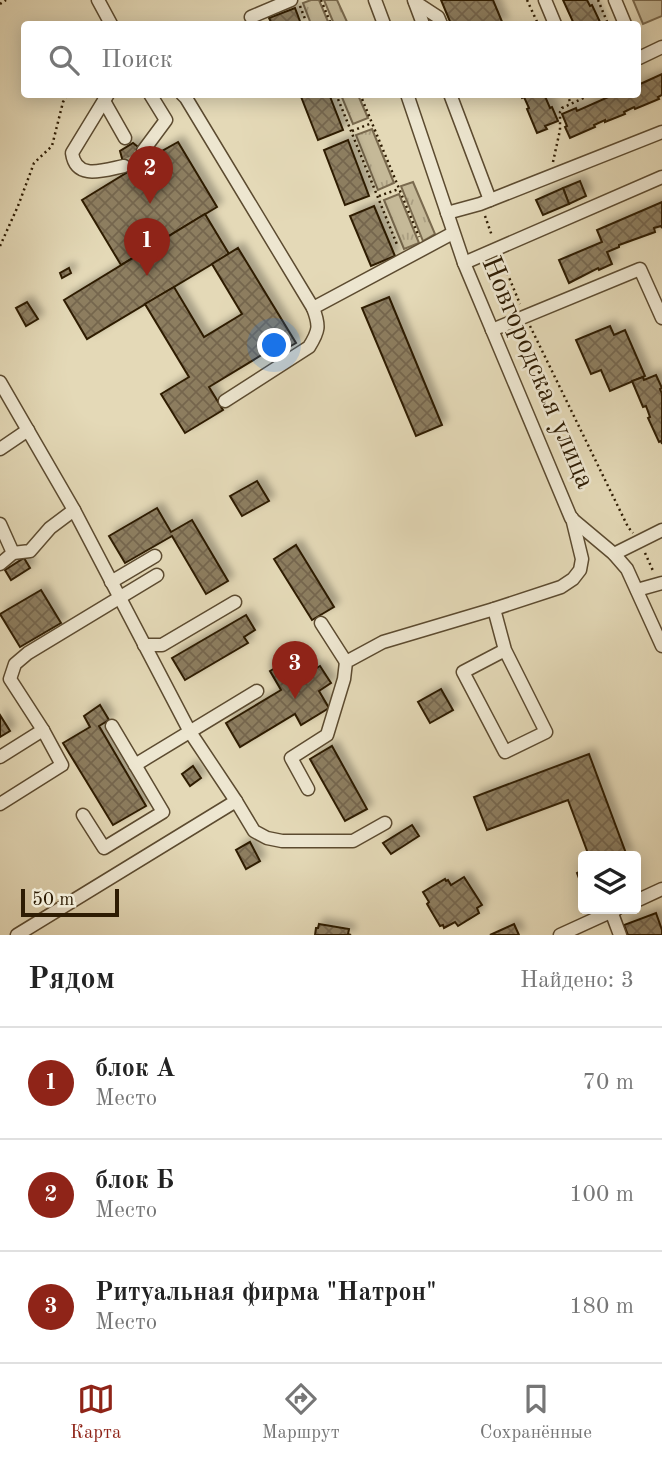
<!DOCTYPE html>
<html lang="ru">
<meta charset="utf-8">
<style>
body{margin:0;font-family:"Old Standard TT",serif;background:#f2f2f2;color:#222}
.controls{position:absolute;right:21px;bottom:21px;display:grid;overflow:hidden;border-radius:7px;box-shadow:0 4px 18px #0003}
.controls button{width:63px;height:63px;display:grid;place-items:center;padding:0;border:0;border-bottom:2px solid #e0e0e0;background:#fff;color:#222;font:35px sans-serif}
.scale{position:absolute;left:21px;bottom:18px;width:98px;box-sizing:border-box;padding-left:7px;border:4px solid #2e1c03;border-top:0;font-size:19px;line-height:24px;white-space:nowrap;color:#2e1c03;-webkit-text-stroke:5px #ede6d0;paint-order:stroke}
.you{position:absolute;left:275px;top:346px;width:24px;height:24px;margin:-18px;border:5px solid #fff;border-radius:50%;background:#1a73e8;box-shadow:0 0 0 10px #1a73e833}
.badge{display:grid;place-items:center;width:46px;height:46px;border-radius:50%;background:#8f2418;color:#fff;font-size:23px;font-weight:700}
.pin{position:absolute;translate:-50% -58px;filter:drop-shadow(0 2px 4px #0008)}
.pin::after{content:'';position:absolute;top:37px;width:24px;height:21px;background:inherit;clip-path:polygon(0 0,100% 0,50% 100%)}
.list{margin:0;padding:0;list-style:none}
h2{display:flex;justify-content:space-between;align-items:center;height:91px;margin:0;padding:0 28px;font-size:30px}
h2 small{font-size:23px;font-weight:400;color:#767676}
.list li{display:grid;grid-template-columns:46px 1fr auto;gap:21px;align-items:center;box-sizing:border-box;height:112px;padding:0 28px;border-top:2px solid #e0e0e0}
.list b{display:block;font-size:26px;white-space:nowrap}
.list p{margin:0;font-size:23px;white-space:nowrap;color:#767676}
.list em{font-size:23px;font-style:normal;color:#767676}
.icon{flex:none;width:38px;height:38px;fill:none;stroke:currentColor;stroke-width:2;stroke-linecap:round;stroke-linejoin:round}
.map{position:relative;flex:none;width:662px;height:935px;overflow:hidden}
.search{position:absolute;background:#fff;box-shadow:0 4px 18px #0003;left:21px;right:21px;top:21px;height:77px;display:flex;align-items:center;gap:18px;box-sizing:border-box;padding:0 24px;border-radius:7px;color:#767676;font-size:26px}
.sheet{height:427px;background:#fff}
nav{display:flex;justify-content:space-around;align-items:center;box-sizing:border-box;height:98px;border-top:2px solid #e0e0e0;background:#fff;font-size:19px;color:#767676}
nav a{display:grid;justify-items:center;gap:4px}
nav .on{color:#8f2418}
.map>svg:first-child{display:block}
.grass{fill:url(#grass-tufts);stroke:#7a6a4e;stroke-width:2}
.park{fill:#c5b998;stroke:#7a6a4e;stroke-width:2}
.building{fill:url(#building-cross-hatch);stroke:#2e1c03;stroke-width:2;filter:url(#shadow)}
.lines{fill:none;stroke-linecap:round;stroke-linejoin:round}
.minor-tunnel{stroke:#c0b393;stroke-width:12;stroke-dasharray:12 6;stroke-linecap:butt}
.minor-casing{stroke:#5c4b30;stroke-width:15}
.path{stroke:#2e1c03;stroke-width:2.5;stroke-dasharray:2 3.5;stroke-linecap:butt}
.minor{stroke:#ede6d0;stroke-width:12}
.labels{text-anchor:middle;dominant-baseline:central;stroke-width:5;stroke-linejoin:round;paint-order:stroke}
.street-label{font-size:28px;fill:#2e1c03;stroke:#ede6d0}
</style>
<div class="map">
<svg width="662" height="935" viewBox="0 0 662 935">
<defs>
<pattern id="grass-tufts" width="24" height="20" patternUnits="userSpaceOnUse" patternTransform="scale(1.75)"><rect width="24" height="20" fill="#c5b998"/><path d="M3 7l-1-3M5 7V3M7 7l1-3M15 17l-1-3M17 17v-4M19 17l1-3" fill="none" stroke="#aa9e81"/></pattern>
<pattern id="building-cross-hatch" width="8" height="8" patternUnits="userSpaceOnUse" patternTransform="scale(1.75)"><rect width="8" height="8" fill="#8d7e61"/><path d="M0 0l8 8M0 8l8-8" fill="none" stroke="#74664e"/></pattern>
<filter id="shadow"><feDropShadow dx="5.5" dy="-5.5" stdDeviation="3.5" flood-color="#0004"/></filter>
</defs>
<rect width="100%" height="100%" fill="#e4d9b7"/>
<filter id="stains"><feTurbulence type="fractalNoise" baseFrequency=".00286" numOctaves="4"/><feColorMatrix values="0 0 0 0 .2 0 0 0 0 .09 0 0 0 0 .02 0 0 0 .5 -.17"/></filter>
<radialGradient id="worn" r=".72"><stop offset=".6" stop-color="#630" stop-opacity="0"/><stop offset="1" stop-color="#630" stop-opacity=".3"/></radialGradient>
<g class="grass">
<path d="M 311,0 L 319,0 L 329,24 L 311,24 L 303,3 Z"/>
<path d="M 324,0 L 337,0 L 348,24 L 334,24 Z"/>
<path d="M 341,95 L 358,95 L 368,118 L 353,124 Z"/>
<path d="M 372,129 L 394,183 L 378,190 L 356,135 Z"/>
<path d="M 413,182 L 435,234 L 423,241 L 401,186 Z"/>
<path d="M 399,194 L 419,243 L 404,249 L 384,200 Z"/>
</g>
<path class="park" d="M 633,0 L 662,0 L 662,16 L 643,24 Z"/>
<g class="building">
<path d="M 441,0 L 493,0 L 503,24 L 451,24 Z"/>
<path d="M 563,0 L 587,0 L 590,6 L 592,5 L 601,24 L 574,24 Z"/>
<path d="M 295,8 L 301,24 L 272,24 L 269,18 Z"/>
<path d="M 662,74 L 662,95 L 658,97 L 659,99 L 635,109 L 634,107 L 624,112 L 625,114 L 605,122 L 605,120 L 594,125 L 595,127 L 570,138 L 565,127 L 567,126 L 562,114 L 576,108 L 577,111 L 615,94 L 638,94 L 638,85 Z"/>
<path d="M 300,94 L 329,94 L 343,130 L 318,140 Z"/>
<path d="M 520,94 L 544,94 L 550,108 L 552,107 L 558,121 L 545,126 L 547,129 L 537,133 L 527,109 L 529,108 L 524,97 L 522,98 Z"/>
<path d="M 348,140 L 369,196 L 345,205 L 324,150 Z"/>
<path d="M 178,142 L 217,207 L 121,265 L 82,200 L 126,173 L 120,151 L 133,143 L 151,157 Z"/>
<path d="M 580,181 L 586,196 L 569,204 L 563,188 Z"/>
<path d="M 563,188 L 569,204 L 543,215 L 536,200 Z"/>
<path d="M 662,202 L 662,228 L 661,226 L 654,228 L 655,232 L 619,245 L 619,247 L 607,252 L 612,264 L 599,270 L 598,268 L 569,283 L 559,260 L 602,242 L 597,230 Z"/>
<path d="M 374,206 L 395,256 L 371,266 L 350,216 Z"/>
<path d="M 205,214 L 229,254 L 87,339 L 64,300 Z"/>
<path d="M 238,248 L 296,343 L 268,359 L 265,353 L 209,387 L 223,410 L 185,433 L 161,394 L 189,377 L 145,304 L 174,287 L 204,337 L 242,314 L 212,264 Z"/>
<path d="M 69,268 L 71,273 L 62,278 L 60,273 Z"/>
<path d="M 389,297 L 442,425 L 416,436 L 362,308 Z"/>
<path d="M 27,302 L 38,319 L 26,326 L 16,308 Z"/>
<path d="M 610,326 L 614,335 L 625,330 L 645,376 L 610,391 L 601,370 L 591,374 L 576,340 Z"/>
<path d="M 656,375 L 662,388 L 660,389 L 662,394 L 662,444 L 661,441 L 659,442 L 648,418 L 650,417 L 646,406 L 643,407 L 632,381 L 643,377 L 644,380 Z"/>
<path d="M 257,481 L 269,501 L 242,516 L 230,496 Z"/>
<path d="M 157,508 L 171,532 L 192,520 L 228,581 L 206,594 L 172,536 L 125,563 L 109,536 Z"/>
<path d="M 296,545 L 334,607 L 312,620 L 274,559 Z"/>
<path d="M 24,558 L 30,568 L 11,580 L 5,570 Z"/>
<path d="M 41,590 L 61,623 L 20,647 L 0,614 Z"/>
<path d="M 246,615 L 255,630 L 244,637 L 248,643 L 185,680 L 172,658 Z"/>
<path d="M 297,655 L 308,673 L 320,666 L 331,683 L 319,691 L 329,708 L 301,725 L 295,714 L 240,747 L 226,723 L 281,690 L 270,671 Z"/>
<path d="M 441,689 L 453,710 L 430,723 L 418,702 Z"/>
<path d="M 100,705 L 109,720 L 99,726 L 146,806 L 113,825 L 63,743 L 90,727 L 84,716 Z"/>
<path d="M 0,715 L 10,731 L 0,737 Z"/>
<path d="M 332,746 L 367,809 L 345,821 L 310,759 Z"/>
<path d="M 589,754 L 627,856 L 589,856 L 568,800 L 487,830 L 474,797 Z"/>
<path d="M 193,766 L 201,778 L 190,786 L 182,774 Z"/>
<path d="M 412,825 L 419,836 L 391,854 L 383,843 Z"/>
<path d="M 250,842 L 260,861 L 246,869 L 236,850 Z"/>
<path d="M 583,870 L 583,889 L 577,873 Z"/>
<path d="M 464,877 L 482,905 L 477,908 L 479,913 L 458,926 L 455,922 L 444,928 L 443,925 L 440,926 L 427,904 L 429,902 L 423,892 L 445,879 L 446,881 L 448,880 L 451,885 Z"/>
<path d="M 656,913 L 662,930 L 662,935 L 628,935 L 624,925 Z"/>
<path d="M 319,924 L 349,929 L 348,934 L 351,935 L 315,935 L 316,928 L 318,928 Z"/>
<path d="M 514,924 L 519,935 L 490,935 Z"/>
</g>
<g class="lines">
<path class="minor-tunnel" d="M 124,166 L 133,162 L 143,151"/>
<defs>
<g id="minor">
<path d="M 98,0 L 111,24"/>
<path d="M 375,0 L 384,24"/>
<path d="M 414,0 L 423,24"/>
<path d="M 545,0 L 555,24"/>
<path d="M 615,0 L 625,24"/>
<path d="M 415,2 L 438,17 L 441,24"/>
<path d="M 251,17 L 291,0"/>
<path d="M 639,58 L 662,47"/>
<path d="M 108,94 L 72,153 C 76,181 104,170 124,166"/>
<path d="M 182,94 L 186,98 L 313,308 L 453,233"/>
<path d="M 407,94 L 464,263 L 571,518 L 614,554 L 627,569 L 662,646"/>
<path d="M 450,94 L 490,200"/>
<path d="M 104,101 L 125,138"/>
<path d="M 143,151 L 166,120 L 150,94"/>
<path d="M 447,213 L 480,204 L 662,132"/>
<path d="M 464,263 L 662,177"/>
<path d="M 492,330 L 640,269 L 662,318"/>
<path d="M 0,382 L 74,510 L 190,732 L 236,801 L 254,831 L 267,838 L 282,841 L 353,841 L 385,823"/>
<path d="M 225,401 L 309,347 C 319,331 320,326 313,308"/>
<path d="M 0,449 L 28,430"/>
<path d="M 0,524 L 13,553"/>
<path d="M 614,554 L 662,530"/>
<path d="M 0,564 L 13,553 L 30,551 L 50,528 L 74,510"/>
<path d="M 111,582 L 155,556"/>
<path d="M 637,590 L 662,583"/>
<path d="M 494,609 L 505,650 L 463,672 L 505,752 L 546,732 L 505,650"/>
<path d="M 321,623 L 346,662"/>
<path d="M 144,645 L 162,645 L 235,602"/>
<path d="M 0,757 L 43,730"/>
<path d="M 135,765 L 257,691"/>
<path d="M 308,789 L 291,758 L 327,735 L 344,679 L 346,662 L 383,642 L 494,609 L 561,587 L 573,579 L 580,570 L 582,559 L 572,518"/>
<path d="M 0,804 L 62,765 L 43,730 L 10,679 L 15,664 L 28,653 L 157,575"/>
<path d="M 83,815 L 104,848 L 163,812 L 112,726"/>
<path d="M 636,901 L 662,889"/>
<path d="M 611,911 L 620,935"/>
<path d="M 17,935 L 236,801"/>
<path d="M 560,935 L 617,909"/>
</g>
</defs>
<use href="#minor" class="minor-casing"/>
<g class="path">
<path d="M 321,0 L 331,24"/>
<path d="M 527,0 L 538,24"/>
<path d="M 598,0 L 608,24"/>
<path d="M 0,4 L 6,0"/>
<path d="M 300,6 L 307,24"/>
<path d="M 336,94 L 398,247"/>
<path d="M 360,94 L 419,237"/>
<path d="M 567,94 L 571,104"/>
<path d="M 352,131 L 372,123"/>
<path d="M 553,162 L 560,130 L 560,112 L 562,108 L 592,94"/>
<path d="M 379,196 L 399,189"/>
<path d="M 485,216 L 492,236"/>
<path d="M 0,246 L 18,206 L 34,163 L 52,146 L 63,102 L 68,94"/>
<path d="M 501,258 L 520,304"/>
<path d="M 530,326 L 628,527 L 633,533"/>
<path d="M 645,553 L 654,573"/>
</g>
<use href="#minor" class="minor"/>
</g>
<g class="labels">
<g class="street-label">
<text transform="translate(537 373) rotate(67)">Новгородская улица</text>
</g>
</g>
<rect width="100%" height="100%" filter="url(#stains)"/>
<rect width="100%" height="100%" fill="url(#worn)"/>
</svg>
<div class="controls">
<button><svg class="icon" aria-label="layers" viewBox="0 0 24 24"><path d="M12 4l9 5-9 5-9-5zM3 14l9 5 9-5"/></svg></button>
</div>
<div class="scale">50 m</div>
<div class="you"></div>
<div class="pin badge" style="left:147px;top:276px">1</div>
<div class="pin badge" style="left:150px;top:204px">2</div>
<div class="pin badge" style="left:295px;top:699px">3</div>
<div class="search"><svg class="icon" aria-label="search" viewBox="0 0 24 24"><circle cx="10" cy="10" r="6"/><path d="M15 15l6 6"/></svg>Поиск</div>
</div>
<section class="sheet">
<h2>Рядом<small>Найдено: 3</small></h2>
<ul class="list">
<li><span class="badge">1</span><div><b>блок А</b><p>Место</p></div><em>70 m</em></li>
<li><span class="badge">2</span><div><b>блок Б</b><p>Место</p></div><em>100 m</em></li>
<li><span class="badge">3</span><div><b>Ритуальная фирма &quot;Натрон&quot;</b><p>Место</p></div><em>180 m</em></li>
</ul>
</section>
<nav>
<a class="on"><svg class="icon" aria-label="map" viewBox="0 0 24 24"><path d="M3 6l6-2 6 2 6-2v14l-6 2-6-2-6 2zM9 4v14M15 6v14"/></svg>Карта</a>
<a><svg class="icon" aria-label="directions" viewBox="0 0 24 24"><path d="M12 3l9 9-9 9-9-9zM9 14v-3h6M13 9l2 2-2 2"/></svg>Маршрут</a>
<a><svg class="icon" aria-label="saved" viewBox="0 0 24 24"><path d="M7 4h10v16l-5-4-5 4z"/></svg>Сохранённые</a>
</nav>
